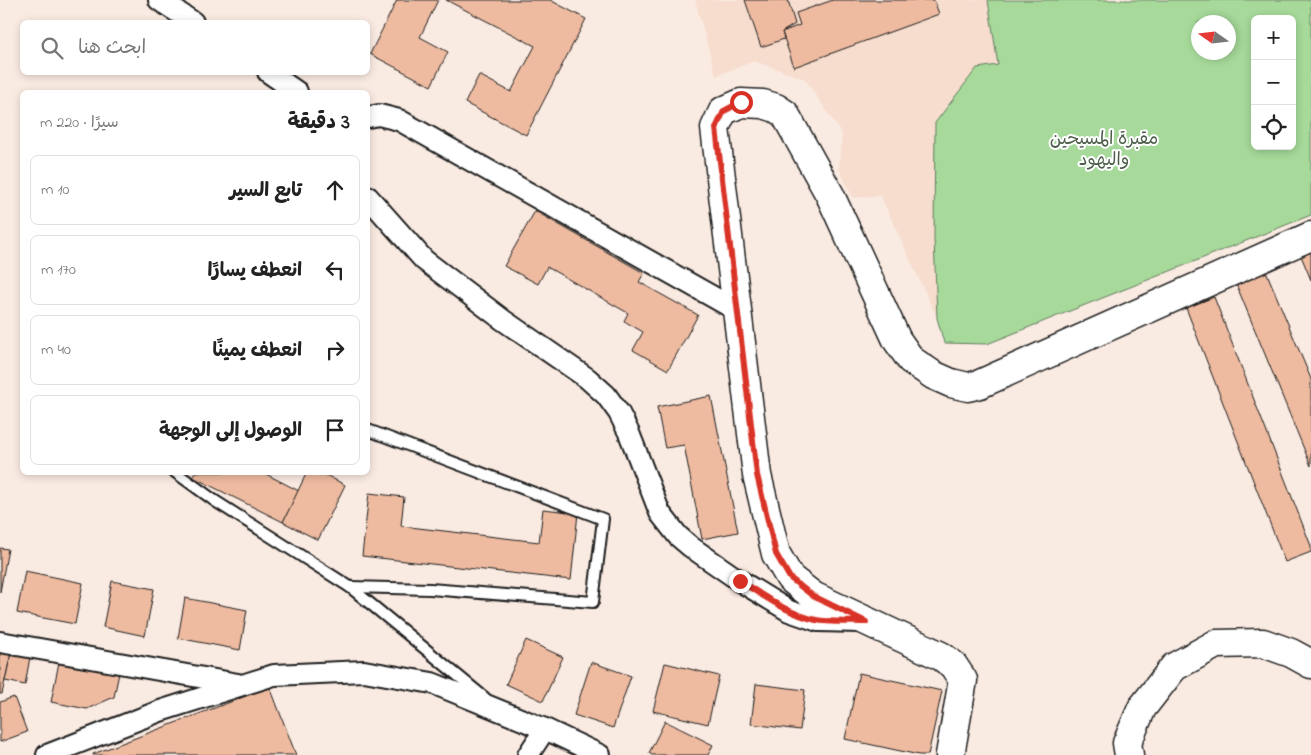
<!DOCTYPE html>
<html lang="ar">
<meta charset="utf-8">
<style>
body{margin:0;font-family:"Indie Flower","Playpen Sans Arabic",sans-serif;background:#f2f2f2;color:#222;direction:rtl}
.controls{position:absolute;right:15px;top:15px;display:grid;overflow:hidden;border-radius:8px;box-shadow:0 2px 8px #0003}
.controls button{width:45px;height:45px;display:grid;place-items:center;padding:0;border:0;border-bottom:1px solid #e0e0e0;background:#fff;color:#222;font:25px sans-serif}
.compass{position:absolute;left:1191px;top:15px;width:45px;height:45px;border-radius:50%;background:#fff;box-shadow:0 2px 8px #0003;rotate:284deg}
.stop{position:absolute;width:15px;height:15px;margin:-11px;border:4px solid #d93025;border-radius:50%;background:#fff}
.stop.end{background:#d93025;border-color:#fff;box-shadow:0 1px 5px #0008}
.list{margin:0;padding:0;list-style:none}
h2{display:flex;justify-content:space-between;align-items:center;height:65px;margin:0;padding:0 20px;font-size:21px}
h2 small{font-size:16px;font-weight:400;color:#767676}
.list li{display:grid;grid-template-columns:32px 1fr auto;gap:15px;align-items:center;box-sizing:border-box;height:70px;margin:0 10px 10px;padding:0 10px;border:1px solid #e0e0e0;border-radius:8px}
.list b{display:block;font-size:19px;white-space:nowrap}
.list em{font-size:16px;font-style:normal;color:#767676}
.icon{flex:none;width:28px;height:28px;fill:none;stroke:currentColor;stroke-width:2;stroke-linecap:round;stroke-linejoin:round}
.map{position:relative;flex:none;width:1311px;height:755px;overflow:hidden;direction:ltr}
.search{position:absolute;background:#fff;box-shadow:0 2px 8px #0003;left:20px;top:20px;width:350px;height:55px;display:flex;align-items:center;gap:12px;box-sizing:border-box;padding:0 18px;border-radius:8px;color:#767676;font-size:19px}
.panel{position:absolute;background:#fff;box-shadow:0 2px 8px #0003;left:20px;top:90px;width:350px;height:385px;border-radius:8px;direction:rtl}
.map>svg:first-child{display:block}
.built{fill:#f6ddce}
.green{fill:#a6d99a;stroke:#617a5b;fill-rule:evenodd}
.building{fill:#eebba0;stroke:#1c1c1c}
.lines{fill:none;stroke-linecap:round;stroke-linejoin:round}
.lane-casing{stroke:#1c1c1c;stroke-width:14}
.street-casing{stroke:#1c1c1c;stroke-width:24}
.secondary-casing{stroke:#1c1c1c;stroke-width:31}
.lane{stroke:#fff;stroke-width:10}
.street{stroke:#fff;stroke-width:20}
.secondary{stroke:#fff;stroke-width:28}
.route{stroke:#d93025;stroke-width:6}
.labels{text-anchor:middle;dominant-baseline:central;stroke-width:4;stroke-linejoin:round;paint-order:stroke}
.park-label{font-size:18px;fill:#4c5e48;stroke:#fff}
</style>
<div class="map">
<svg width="1311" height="755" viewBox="0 0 1311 755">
<rect width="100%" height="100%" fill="#faebe2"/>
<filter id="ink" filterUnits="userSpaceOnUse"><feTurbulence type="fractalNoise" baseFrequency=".02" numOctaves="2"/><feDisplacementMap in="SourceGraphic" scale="10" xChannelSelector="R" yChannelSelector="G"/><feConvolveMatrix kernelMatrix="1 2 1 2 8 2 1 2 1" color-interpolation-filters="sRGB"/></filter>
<g filter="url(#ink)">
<path class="built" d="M 695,0 L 988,0 L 998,65 L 977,68 L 935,123 L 934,238 L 937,318 L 880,195 L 853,198 L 839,169 L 842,134 L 805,79 L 754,61 L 716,76 Z"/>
<path class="green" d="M 988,0 L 1311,0 L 1311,215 L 987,344 L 944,343 L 937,318 L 934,238 L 935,123 L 977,68 L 998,65 ZM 1255,19 L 1292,19 L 1292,146 L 1255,146 ZM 1198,22 L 1228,22 L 1228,52 L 1198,52 Z"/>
<g class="building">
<path d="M 397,0 L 438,0 L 420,37 L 448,52 L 431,86 L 370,54 Z"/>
<path d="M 446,0 L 550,0 L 586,19 L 526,135 L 465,103 L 479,75 L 511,92 L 535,46 Z"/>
<path d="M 745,0 L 788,0 L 795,24 L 782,32 L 784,39 L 761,47 Z"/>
<path d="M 833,0 L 934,0 L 939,14 L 794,67 L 782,32 L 800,25 L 796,13 Z"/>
<path d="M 535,211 L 644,273 L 639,282 L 698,315 L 668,370 L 633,350 L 643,332 L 624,321 L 628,313 L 547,267 L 538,284 L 504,266 Z"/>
<path d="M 1311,246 L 1311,280 L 1299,251 Z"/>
<path d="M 1266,271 L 1311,379 L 1311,466 L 1236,284 Z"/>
<path d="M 1214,297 L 1311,546 L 1311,552 L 1285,562 L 1186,308 Z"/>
<path d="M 711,396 L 738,532 L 702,539 L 684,445 L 665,448 L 657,407 Z"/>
<path d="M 195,472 L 262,472 L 299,491 L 283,522 L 193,477 Z"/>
<path d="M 307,472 L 320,472 L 345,485 L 318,540 L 283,522 Z"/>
<path d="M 369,493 L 404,497 L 401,526 L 539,542 L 543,509 L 578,513 L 571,580 L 362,556 Z"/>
<path d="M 0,548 L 8,549 L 0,592 Z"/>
<path d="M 25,571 L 83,583 L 75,624 L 17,613 Z"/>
<path d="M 112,581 L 154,589 L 145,636 L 103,627 Z"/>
<path d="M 185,598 L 247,610 L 240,650 L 178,638 Z"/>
<path d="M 526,640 L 563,657 L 543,701 L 506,684 Z"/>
<path d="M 0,651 L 11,653 L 2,694 L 0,694 Z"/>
<path d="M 11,653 L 30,657 L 25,685 L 5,681 Z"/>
<path d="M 59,662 L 119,673 L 114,697 L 87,709 L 51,702 Z"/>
<path d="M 591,662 L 631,676 L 613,728 L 574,715 Z"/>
<path d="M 665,663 L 719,676 L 708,724 L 653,711 Z"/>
<path d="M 859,673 L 942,691 L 928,755 L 919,755 L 845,739 Z"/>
<path d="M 756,684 L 805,690 L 800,730 L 751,724 Z"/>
<path d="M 270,687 L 296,755 L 93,755 L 93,754 Z"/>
<path d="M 14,697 L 27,732 L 0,742 L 0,702 Z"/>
<path d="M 665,721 L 713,745 L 708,755 L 652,755 L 649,753 Z"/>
</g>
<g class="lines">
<defs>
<g id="lane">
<path d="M 175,472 L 215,501 L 350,587 L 485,698"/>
<path d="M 350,587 L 430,589 L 593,602 L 603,519 L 368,430"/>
</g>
<g id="street">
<path d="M 159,0 L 193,22"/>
<path d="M 268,72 L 297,92"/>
<path d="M 368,117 L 379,115 L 399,120 L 738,311"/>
<path d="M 368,197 L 424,260 L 503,320 L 587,378 L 606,395 L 619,413 L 629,433 L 660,513 L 678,536 L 691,547 L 740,581 L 789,611 L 818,621 L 860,622"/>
<path d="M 0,642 L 238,684"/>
<path d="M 47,755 L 160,711 L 274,675 L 364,671 L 432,683 L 545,729 L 600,755"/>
<path d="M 528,755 L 545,729"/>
</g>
<g id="secondary">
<path d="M 950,755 L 963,680 L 953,665 L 941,656 L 813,596 L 790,578 L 776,554 L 757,475 L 715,128 L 723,111 L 741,103 L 763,104 L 776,108 L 785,114 L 830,195 L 897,340 L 911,360 L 933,375 L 951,383 L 968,387 L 980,384 L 1311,236"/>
<path d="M 1129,755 L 1127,743 L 1142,708 L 1174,667 L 1216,644 L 1263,643 L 1291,653 L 1311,664"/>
</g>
</defs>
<use href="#lane" class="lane-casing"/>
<use href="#street" class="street-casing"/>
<use href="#secondary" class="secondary-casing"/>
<use href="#lane" class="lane"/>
<use href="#street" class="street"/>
<use href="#secondary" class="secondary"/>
</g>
</g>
<g class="lines" filter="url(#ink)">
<path class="route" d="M 740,581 C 764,596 788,614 816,620 C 831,623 851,621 866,622 L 813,596 L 790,578 L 776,554 L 757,475 L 716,128 L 724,111 L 741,102"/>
</g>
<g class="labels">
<g class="park-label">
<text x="1104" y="140">مقبرة المسيحين<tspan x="1104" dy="21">واليهود</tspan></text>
</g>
</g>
</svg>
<div class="controls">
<button>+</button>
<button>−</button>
<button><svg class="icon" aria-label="locate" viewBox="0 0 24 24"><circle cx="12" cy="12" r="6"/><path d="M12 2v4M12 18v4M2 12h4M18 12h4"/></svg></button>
</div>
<svg class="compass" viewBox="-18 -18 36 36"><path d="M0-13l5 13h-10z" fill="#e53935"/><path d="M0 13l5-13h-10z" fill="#767676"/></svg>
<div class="stop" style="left:741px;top:102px"></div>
<div class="stop end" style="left:740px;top:581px"></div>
<div class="search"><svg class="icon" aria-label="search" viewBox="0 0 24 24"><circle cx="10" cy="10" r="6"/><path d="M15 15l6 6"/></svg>ابحث هنا</div>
<section class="panel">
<h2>3 دقيقة<small>سيرًا · 220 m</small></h2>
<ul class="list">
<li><svg class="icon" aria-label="ahead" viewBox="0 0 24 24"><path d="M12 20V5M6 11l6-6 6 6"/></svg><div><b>تابع السير</b></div><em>10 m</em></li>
<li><svg class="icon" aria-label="left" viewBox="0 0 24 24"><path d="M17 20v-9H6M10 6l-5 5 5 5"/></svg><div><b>انعطف يسارًا</b></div><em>170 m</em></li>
<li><svg class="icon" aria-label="right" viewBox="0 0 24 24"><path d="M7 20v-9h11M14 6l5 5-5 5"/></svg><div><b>انعطف يمينًا</b></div><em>40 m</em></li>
<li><svg class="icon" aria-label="arrive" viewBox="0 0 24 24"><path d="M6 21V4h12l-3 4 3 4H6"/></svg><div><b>الوصول إلى الوجهة</b></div></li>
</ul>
</section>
</div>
